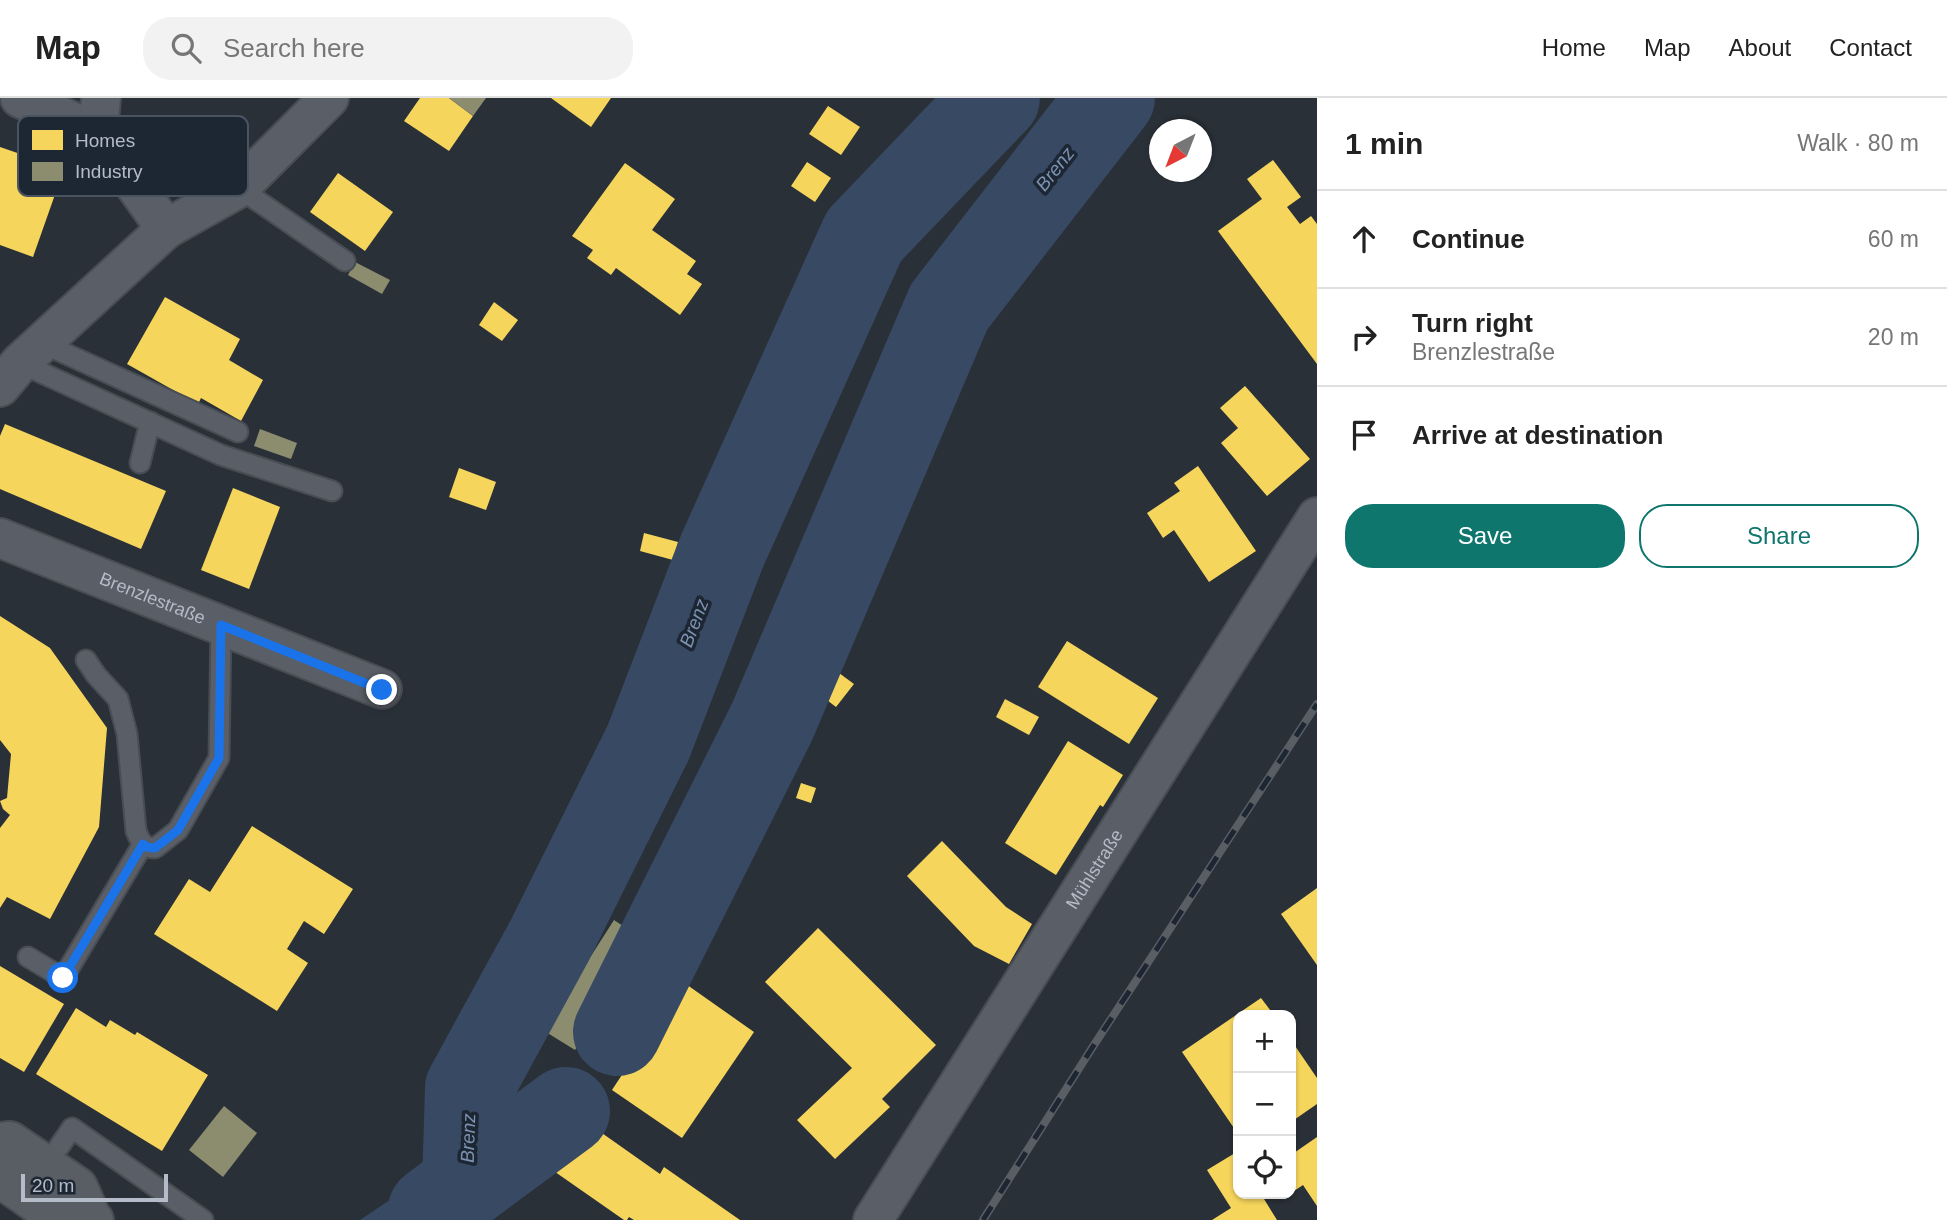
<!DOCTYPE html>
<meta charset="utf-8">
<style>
body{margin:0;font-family:Arial,sans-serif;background:#f2f2f2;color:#222}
.controls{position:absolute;right:21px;bottom:21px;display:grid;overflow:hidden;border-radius:14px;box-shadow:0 2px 5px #0004}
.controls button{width:63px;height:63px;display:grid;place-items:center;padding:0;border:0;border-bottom:2px solid #e0e0e0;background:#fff;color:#222;font:35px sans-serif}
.compass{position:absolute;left:1149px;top:21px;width:63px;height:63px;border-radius:50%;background:#fff;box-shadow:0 2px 5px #0004;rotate:222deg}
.scale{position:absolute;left:21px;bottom:18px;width:147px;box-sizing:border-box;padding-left:7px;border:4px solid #b4bcc9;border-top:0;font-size:19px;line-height:24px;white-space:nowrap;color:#b4bcc9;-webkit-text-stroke:5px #1d2633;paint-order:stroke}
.stop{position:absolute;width:21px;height:21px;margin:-16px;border:5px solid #1a73e8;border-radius:50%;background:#fff}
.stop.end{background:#1a73e8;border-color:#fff;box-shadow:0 2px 7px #0008}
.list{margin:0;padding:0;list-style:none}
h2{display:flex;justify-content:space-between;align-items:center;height:91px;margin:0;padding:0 28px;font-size:30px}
h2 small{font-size:23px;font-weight:400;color:#767676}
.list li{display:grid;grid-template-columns:46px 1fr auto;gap:21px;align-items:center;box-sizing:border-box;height:98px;padding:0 28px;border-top:2px solid #e0e0e0}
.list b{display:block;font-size:26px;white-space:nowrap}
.list p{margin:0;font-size:23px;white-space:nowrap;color:#767676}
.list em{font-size:23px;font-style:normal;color:#767676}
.actions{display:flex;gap:14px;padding:21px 28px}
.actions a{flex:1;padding:16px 0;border:2px solid #0f766e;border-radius:28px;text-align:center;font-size:24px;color:#0f766e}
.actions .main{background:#0f766e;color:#fff}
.icon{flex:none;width:38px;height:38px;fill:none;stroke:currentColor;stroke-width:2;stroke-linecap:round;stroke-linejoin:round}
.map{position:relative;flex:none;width:1317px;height:1122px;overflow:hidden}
header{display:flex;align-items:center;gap:42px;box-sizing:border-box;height:98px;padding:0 35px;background:#fff;border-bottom:2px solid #e0e0e0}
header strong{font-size:33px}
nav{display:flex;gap:38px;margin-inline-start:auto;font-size:24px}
.search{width:490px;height:63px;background:#f2f2f2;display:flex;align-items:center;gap:18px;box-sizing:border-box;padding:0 24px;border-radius:28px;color:#767676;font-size:26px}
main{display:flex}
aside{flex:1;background:#fff}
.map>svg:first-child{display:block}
.water{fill:#384963}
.homes{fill:#f6d55c}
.industry{fill:#8c8c6e}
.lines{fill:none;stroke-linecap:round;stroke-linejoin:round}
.river{stroke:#384963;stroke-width:88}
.lane-casing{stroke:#484c53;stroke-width:23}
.street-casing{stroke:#484c53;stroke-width:42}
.secondary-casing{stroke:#484c53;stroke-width:42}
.lane{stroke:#5a5e66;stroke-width:19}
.street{stroke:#5a5e66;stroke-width:38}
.secondary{stroke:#595d64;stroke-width:38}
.rail-casing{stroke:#595d64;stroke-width:8}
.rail{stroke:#1d2633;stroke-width:5;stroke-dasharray:16;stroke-linecap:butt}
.route{stroke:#1a73e8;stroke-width:9}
.labels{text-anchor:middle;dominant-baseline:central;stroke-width:7;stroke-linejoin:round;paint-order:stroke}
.street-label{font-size:18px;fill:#b4bcc9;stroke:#1d2633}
.water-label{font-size:19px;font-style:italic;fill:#7c92b1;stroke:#1d2633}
.key{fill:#1d2633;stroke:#4a5360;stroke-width:2}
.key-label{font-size:19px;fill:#b4bcc9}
</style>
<header>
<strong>Map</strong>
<div class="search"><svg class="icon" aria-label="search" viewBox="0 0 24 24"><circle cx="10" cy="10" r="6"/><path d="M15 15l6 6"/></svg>Search here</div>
<nav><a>Home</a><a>Map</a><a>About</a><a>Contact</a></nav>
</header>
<main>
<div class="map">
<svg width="1317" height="1122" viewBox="0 0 1317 1122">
<rect width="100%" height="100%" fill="#2a3038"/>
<path class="water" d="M 497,1041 L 524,1044 L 517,1070 L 458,1116 L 453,1122 L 360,1122 L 467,1050 Z"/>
<g class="homes">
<path d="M 420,0 L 449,0 L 473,18 L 449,53 L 404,23 Z"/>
<path d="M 551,0 L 611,0 L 591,29 Z"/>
<path d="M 828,8 L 860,29 L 841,57 L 809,36 Z"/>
<path d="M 0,49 L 64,71 L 33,159 L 0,147 Z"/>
<path d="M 1273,62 L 1301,99 L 1287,109 L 1300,126 L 1311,118 L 1317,126 L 1317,266 L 1218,133 L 1262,101 L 1247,81 Z"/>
<path d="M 807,64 L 831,80 L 815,104 L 791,88 Z"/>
<path d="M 625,65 L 675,101 L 652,132 L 696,163 L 687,176 L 702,186 L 680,217 L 616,170 L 611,177 L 587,160 L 593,152 L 572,138 Z"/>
<path d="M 338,75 L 393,114 L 365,153 L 310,114 Z"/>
<path d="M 165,199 L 240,241 L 229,262 L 263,282 L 241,323 L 201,300 L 198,306 L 127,266 Z"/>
<path d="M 494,204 L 518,222 L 502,243 L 479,227 Z"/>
<path d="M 1245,288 L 1310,361 L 1267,398 L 1221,345 L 1238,330 L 1220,310 Z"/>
<path d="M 5,326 L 166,393 L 141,451 L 0,391 L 0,338 Z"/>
<path d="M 1198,368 L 1256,453 L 1209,484 L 1174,432 L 1163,440 L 1147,415 L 1180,393 L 1174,385 Z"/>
<path d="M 459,370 L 496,384 L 486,412 L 449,399 Z"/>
<path d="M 233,390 L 280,409 L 249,491 L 201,472 Z"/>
<path d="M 644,435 L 678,444 L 673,462 L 640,453 Z"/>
<path d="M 0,518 L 50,550 L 107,630 L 99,729 L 50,821 L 7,799 L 0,810 L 0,730 L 10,717 L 3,711 L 0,703 L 7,700 L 11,656 L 0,642 Z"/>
<path d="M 1067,543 L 1158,600 L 1129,646 L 1038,589 Z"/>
<path d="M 824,564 L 854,586 L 836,609 L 806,586 Z"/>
<path d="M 1005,601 L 1039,619 L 1029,637 L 996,619 Z"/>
<path d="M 1068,643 L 1123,677 L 1103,709 L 1100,707 L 1056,777 L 1005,745 Z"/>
<path d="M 801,685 L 816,690 L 811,705 L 796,700 Z"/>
<path d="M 252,728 L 353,791 L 324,836 L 304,823 L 287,851 L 308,865 L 277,913 L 154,836 L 189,781 L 210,794 Z"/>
<path d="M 942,743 L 1006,809 L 1032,826 L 1009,866 L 974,848 L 907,778 Z"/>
<path d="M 1317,790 L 1317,867 L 1281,816 Z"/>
<path d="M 818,830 L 936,947 L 882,1001 L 890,1009 L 835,1061 L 797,1022 L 852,970 L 765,884 Z"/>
<path d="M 0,868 L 64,906 L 24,974 L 0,960 Z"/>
<path d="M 683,884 L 754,934 L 682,1040 L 612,992 Z"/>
<path d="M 1261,900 L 1274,917 L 1238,917 L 1238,1036 L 1182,954 Z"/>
<path d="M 76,910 L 106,929 L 110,922 L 135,937 L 137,934 L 208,977 L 162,1053 L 36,976 Z"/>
<path d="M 1291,942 L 1317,980 L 1317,1006 L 1291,1024 Z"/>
<path d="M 582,1021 L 660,1076 L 664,1069 L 740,1122 L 634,1122 L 629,1119 L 627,1122 L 624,1122 L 548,1069 Z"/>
<path d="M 1317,1039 L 1317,1108 L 1303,1087 L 1291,1095 L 1291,1057 Z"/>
<path d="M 1235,1055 L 1238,1060 L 1238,1096 L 1261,1096 L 1277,1122 L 1212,1122 L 1231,1110 L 1207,1072 Z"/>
</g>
<g class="industry">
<path d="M 449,0 L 486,0 L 473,18 Z"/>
<path d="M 355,164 L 390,182 L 382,196 L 348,177 Z"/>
<path d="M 260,331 L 297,345 L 291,361 L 254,348 Z"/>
<path d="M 614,822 L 644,842 L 575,952 L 533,926 L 580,852 L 591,858 Z"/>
<path d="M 224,1008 L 257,1035 L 223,1079 L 189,1052 Z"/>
</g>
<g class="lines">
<g class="river">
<path d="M 617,934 L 772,624 L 949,209 L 1111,0"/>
<path d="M 466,1087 L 469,990 L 550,842 L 648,645 L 722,453 L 864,138 L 996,0"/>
<path d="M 432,1112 L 566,1013"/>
</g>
<defs>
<g id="lane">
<path d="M 239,90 L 345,163"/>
<path d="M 42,245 L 238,334"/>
<path d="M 20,265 L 221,357 L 332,393"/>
<path d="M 140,365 L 150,324"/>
<path d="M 86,562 L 96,577 L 118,601 L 127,636 L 136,733 C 140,743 143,750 155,750 L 178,732 L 219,660 L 221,527"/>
<path d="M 28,859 L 63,880 L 143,746"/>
<path d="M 59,1049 L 72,1030 L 203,1122"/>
</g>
<g id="street">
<path d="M 20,0 L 98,35"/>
<path d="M 101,0 L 98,35 L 166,131"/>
<path d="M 0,289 L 20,265 L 166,131 L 239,90 L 329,0"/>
<path id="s1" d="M 0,440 L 382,591"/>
<path id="s2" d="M 873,1122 L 1317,419"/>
</g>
<g id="secondary">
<path d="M 0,1044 L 10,1043 L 78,1089 L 91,1119 L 94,1122"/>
<path d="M 0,1080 L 56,1119 L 91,1119"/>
</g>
</defs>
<use href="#lane" class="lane-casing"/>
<use href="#street" class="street-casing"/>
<use href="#secondary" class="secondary-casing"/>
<use href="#lane" class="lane"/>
<use href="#street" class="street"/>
<use href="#secondary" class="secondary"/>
<defs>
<path id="rail" d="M 983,1122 L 1092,950 L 1317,606"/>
</defs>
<use href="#rail" class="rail-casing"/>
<use href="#rail" class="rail"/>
</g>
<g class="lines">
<path class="route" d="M 63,880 L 143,746 L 146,749 L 155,750 L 178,732 L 219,660 L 221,527 L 382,592"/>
</g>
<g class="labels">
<g class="street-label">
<text stroke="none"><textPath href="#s1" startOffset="164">Brenzlestraße</textPath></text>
<text stroke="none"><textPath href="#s2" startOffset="415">Mühlstraße</textPath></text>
</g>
<g class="water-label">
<text transform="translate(1055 71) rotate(-52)">Brenz</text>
<text transform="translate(694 525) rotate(-69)">Brenz</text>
<text transform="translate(468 1040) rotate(-88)">Brenz</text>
</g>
</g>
<rect x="18" y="18" width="230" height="80" rx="10" class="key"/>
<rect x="32" y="32" width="31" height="20" fill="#f6d55c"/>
<rect x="32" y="64" width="31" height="19" fill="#8c8c6e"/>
<g class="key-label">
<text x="75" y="49">Homes</text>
<text x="75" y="80">Industry</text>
</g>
</svg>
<div class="controls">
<button>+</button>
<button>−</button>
<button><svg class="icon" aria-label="locate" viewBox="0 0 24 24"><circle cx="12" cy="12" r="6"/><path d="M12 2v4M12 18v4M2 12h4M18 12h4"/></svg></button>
</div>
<svg class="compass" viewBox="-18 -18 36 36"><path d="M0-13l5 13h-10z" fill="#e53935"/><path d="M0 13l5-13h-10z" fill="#767676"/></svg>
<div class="scale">20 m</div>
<div class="stop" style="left:63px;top:880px"></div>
<div class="stop end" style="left:382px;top:592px"></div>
</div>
<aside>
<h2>1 min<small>Walk · 80 m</small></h2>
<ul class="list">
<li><svg class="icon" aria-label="ahead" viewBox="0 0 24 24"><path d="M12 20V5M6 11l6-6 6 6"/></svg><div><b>Continue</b></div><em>60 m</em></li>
<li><svg class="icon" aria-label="right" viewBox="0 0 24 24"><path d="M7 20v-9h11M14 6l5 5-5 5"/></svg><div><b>Turn right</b><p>Brenzlestraße</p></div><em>20 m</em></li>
<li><svg class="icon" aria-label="arrive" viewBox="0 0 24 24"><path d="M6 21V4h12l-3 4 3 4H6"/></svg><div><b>Arrive at destination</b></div></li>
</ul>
<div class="actions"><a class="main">Save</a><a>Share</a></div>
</aside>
</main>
